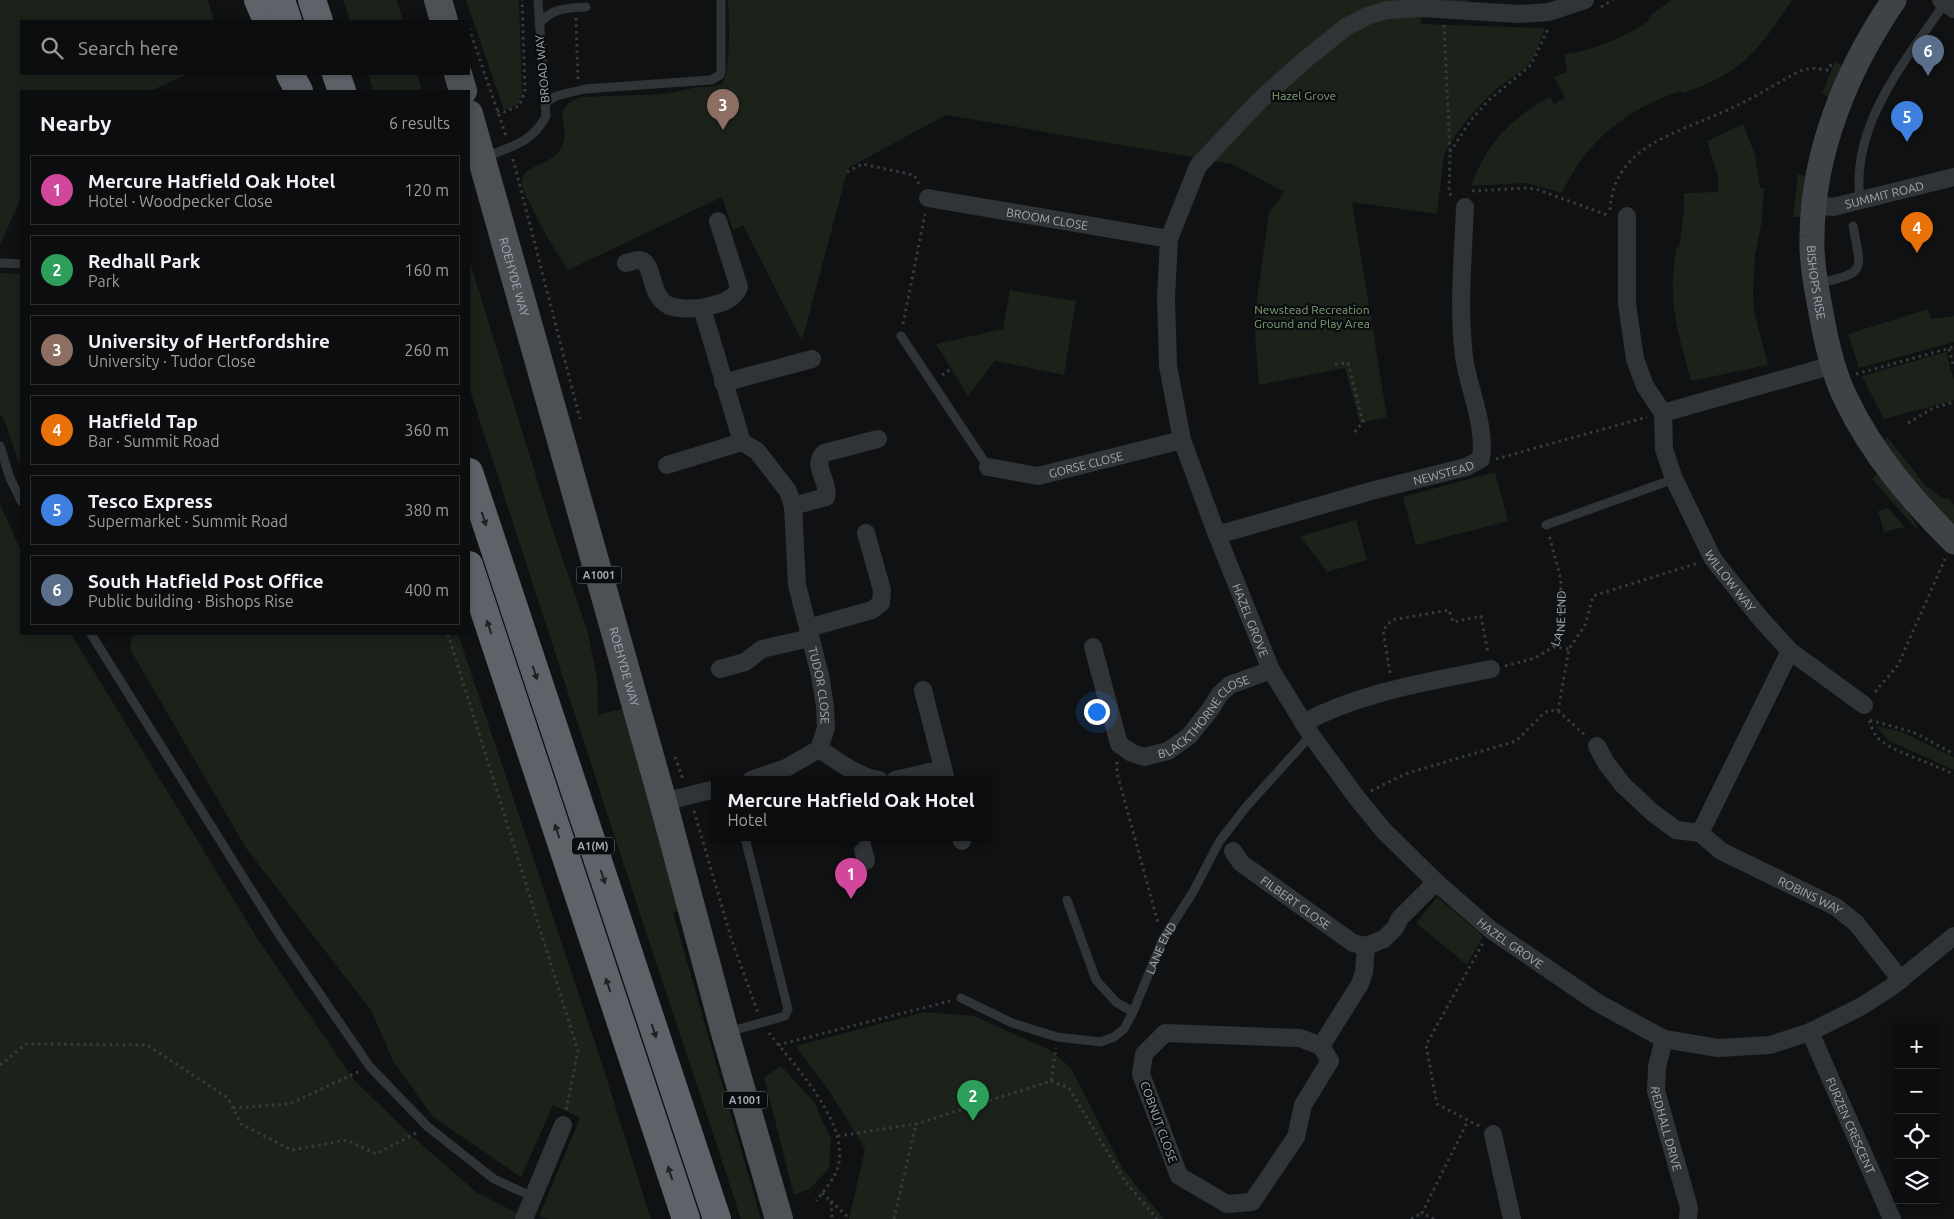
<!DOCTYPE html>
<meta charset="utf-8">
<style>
body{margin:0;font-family:Ubuntu,sans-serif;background:#151617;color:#f1f3f6}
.controls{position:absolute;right:15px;bottom:15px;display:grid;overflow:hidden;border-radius:0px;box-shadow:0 2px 8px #0003}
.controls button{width:45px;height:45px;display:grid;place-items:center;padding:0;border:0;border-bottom:1px solid #2c2d2e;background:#0c0d0e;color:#f1f3f6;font:25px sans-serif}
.you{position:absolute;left:1096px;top:711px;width:18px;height:18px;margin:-12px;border:4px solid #fff;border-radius:50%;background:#1a73e8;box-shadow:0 0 0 8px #1a73e833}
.badge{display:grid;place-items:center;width:32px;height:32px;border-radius:50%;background:#ff7a1b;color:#fff;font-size:16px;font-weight:700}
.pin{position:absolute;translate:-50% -41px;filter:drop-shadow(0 1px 2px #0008)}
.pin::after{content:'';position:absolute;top:26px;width:18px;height:15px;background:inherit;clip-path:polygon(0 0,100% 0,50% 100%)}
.popup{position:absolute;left:711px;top:776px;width:280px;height:65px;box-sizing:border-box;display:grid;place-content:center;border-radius:0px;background:#0c0d0e;filter:drop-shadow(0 1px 4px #0005);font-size:16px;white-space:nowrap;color:#9a9c9e}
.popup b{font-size:19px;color:#f1f3f6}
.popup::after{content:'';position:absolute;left:50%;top:100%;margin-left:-10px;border:10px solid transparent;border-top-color:#0c0d0e}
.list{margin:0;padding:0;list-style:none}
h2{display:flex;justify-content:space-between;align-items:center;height:65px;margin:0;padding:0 20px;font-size:21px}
h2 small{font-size:16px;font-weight:400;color:#9a9c9e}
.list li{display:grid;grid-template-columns:32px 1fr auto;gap:15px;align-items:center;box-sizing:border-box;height:70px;margin:0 10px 10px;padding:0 10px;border:1px solid #2c2d2e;border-radius:0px}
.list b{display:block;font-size:19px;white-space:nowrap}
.list p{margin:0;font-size:16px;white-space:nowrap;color:#9a9c9e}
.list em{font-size:16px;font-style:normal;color:#9a9c9e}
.icon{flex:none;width:28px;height:28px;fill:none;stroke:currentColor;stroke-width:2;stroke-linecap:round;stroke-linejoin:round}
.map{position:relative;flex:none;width:1954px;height:1219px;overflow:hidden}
.search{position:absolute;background:#0c0d0e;box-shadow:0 2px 8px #0003;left:20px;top:20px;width:450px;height:55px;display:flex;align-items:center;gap:12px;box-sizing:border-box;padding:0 18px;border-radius:0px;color:#9a9c9e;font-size:19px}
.panel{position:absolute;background:#0c0d0e;box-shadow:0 2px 8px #0003;left:20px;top:90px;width:450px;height:545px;border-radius:0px}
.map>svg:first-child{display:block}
.green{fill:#1b221a}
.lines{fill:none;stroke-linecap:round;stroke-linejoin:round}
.path{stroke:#373b3e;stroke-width:3;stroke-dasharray:2.5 4;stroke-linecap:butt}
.lane{stroke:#313437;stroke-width:9}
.street{stroke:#313437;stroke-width:18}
.secondary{stroke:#3f4347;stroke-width:25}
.primary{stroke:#4d5156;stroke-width:28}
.highway{stroke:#5d6369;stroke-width:28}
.oneway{fill:#202224}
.labels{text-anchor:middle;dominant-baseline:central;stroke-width:4.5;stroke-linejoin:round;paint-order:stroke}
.shield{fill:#0b0c0d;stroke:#737b82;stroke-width:1}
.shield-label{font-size:11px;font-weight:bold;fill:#a0abb4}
.street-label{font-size:12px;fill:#a0abb4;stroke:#0b0c0d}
.park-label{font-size:12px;fill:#7da175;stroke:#0b0c0d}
</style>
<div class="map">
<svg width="1954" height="1219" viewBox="0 0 1954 1219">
<rect width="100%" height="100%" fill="#101112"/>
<g class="green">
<path d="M 0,0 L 208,0 L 214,21 L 21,21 L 21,74 L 188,74 L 150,91 L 21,91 L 21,198 L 0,245 Z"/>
<path d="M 343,0 L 397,0 L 403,21 L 350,21 Z"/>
<path d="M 466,0 L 519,0 L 522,92 C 521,103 514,108 504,110 Z"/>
<path d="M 728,0 L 1470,0 L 1466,3 L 1421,8 L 1421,24 L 1545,28 L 1535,54 L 1528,66 L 1496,89 L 1476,109 L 1459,130 L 1444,154 L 1437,214 L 1352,202 L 1387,417 L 1360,423 L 1345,368 L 1259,385 L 1254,321 L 1269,213 L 1284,192 L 1232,164 L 946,115 L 848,168 L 802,341 L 743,225 L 733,230 L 722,197 L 568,270 C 553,247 541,228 530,203 C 527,198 523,191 522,185 C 521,179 524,172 530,169 C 541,163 558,159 563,144 C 570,122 549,108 582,97 L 665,94 L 698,87 L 710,87 L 722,84 C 731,69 729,20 728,0 Z"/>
<path d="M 1671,0 L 1792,0 C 1759,50 1742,74 1682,93 L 1681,91 C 1626,109 1587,140 1562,193 L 1526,183 L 1471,186 C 1485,146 1512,116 1550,97 L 1554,104 L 1565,98 L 1554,77 L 1567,72 L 1564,54 C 1596,50 1623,38 1650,20 L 1648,18 Z"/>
<path d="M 1835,62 L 1843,66 L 1829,98 L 1822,93 Z"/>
<path d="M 368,74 L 417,74 L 422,91 L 373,91 Z"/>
<path d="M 1743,124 L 1755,155 L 1760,188 L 1764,188 L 1762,221 L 1755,255 L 1753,292 L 1754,312 L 1768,365 L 1691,381 C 1678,332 1666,299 1677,247 L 1679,247 L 1684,212 L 1684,193 L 1718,192 L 1718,177 L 1707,141 Z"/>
<path d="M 1798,174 L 1806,176 L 1801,217 L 1793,217 Z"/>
<path d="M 469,259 L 553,531 L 587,629 L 597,678 L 598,715 L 625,708 L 681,910 L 673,913 L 761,1219 L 741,1219 L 616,841 L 469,387 Z"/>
<path d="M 0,273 L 21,274 L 21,468 L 4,419 L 0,415 Z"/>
<path d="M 1010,290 L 1076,301 L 1064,375 L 995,361 L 968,396 L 936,344 L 1003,329 Z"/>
<path d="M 1928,309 L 1931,319 L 1954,316 L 1954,342 L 1859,368 L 1848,334 Z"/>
<path d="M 1946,352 L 1954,380 L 1954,400 L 1884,419 L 1862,376 Z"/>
<path d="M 1887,437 L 1925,485 L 1941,497 L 1950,499 L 1954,505 L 1954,529 L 1883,443 Z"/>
<path d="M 1495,472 L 1508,521 L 1416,545 L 1403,497 Z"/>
<path d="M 1877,474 L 1879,474 L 1903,504 L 1918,528 L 1917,530 L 1873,480 L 1872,478 Z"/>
<path d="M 0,504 L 21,551 L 21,634 L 71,634 L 259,941 L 354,1080 L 412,1136 L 476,1192 L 517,1213 L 515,1219 L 0,1219 Z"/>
<path d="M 1888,508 L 1905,527 L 1884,532 L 1878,511 Z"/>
<path d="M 1356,520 L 1367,560 L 1327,572 L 1300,536 Z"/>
<path d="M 132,634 L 458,634 L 596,1045 L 651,1219 L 549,1219 L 539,1216 L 580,1118 L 553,1105 L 521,1177 L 433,1117 L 393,1061 L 372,1012 L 246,848 L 130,649 Z"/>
<path d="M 1876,726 L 1902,732 L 1954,757 L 1954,770 L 1889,741 Z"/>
<path d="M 1437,897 L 1483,936 L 1467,965 L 1416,923 Z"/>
<path d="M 924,1012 L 974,1016 L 1050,1050 L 1071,1068 L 1122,1168 L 1164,1219 L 849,1219 L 865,1149 L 831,1094 L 796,1046 Z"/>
<path d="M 781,1066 L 814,1102 L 831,1139 L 829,1168 L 811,1188 L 794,1195 L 764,1077 Z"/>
</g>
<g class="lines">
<g class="path">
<path d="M 1601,7 L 1613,0"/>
<path d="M 576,18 L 578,79"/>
<path d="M 1444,25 L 1450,152 L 1449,193 L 1453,197"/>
<path d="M 469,28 L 506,136"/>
<path d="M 497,111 L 504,112 L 519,106 L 525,92 L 522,0"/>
<path d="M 1450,152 L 1471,120 L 1489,100 L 1531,65 L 1549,27"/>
<path d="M 513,159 L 580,419"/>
<path d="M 847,172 L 862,164 L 914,175 L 920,186"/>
<path d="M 1472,191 L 1525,188 L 1536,189 L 1610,216"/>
<path d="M 1610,210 C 1613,146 1678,133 1725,111 C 1751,100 1775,84 1800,71 L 1812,68 L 1828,70 L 1833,61"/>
<path d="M 903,324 L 925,214"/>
<path d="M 1949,349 L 1954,368"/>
<path d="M 1335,364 L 1348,363 L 1363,422 L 1353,434"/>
<path d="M 1856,374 L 1954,347"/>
<path d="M 942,375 L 951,369"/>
<path d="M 1908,423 L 1933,408 L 1954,402"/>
<path d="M 1496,459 L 1647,417"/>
<path d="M 448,634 L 578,1051 L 566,1110"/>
<path d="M 1553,647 L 1569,649"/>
<path id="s1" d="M 1505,666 L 1535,658 L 1553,647 L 1560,629 L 1561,580 L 1549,535"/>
<path d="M 1390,673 L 1383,630 L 1392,620 L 1449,610 L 1453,622 L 1481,616 L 1488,653"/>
<path d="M 1875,692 L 1898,665 L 1945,559"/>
<path d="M 1558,711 L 1585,735"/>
<path d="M 1870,720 L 1913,732 L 1954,754"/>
<path d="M 1869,721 C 1871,725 1873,732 1876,736 C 1889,752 1933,762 1954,775"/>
<path d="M 675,757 L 683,779"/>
<path d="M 1117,762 L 1117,773 L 1158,923"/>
<path d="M 1371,791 L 1405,774 L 1516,741 L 1543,714 L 1549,710 L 1558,711 L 1569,649 L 1585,625 L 1593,596 L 1698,563"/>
<path d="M 694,811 L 732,941 L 758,1013"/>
<path d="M 769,1033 C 794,1065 846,1119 839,1162 C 837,1177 825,1189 816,1201"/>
<path d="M 778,1045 L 950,1001"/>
<path d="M 0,1065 L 26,1044 L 147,1045 L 228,1098 L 241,1124 L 292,1150 L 347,1140 L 376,1154 L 418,1132"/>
<path d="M 1051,1081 L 1069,1088 L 1125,1181 L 1157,1219"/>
<path d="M 233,1108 L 289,1104 L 360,1071"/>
<path d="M 1479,1126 L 1437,1104 L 1426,1045 L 1483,943"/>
<path d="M 838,1136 L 916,1124 L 1051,1081 L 1056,1048"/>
<path d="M 822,1193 L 831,1201 L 832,1219"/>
<path d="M 831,1201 L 850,1219"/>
<path d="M 894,1219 L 916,1124"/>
<path d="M 1411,1219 L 1422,1213"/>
<path d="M 1434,1219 L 1422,1213 L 1468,1121"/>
</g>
<g class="lane">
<path d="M 539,24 C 552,8 566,8 586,7"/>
<path d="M 545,103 L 556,96 L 585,89 L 711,80 L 720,75 L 721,70 L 721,0"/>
<path d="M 483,158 C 511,146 531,144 546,116 L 538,0"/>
<path d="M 1860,200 C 1850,124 1907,59 1947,0"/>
<path d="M 0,263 L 21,264"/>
<path d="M 1818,284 C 1866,271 1862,274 1853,226"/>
<path d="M 901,336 L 988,467"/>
<path d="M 0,446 L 10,478 L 21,501"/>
<path d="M 1546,525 L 1674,479"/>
<path d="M 91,634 L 280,936 L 370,1067 L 428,1127 L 494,1179 L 533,1197"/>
<path d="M 1067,900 L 1096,980 L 1116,1002 L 1133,1012"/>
<path id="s2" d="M 961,998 L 1012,1023 L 1057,1037 L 1101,1042 L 1114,1037 L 1124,1029 L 1133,1012 L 1163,939 L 1193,892 L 1219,842 L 1246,807 L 1311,735"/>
<path d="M 728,1032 L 785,1016 L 788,1009 L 745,838"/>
</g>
<g class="street">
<path id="s3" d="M 1585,0 L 1549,12 L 1520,14 L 1421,8 L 1387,10 L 1367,16 L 1346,27 L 1306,59 L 1259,101 L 1198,166 L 1169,239 L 1166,297 L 1168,366 L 1182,440 L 1217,535 L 1271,670 L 1311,735 L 1357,798 L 1384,831 L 1436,882 L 1491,930 L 1598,1003 L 1664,1039 L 1718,1048 L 1770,1045 L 1810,1032 L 1862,1006 L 1890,988 L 1954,936"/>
<path d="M 1941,0 L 1954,9"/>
<path id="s4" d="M 928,198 L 1169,239"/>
<path id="s5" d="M 1815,205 L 1833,207 L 1954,177"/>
<path id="s6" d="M 1627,216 L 1627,304 L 1635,359 L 1645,386 L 1663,413 L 1664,449 L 1674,479 L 1713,559 L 1760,618 L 1790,651 L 1864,705"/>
<path id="s7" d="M 626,263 C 630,262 635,260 638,260 C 656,260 647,297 670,306 C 680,310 691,308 702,308 L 742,442 L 757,451 L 788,491 L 793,506 L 797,585 L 820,675 L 825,706 L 826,728 L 819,749 L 786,768 L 751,780"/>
<path d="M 702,308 C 716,304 734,302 739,287 L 718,221"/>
<path d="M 723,383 L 812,359"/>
<path d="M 1663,413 L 1833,365"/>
<path d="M 667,465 L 742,442"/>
<path id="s8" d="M 988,467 L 1038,476 L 1182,440"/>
<path d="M 793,506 L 826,497 C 830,481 811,466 824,453 L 878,439"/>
<path id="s9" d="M 1217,535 L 1371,491 L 1466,467 L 1481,459 C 1486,425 1469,391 1464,357 C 1458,308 1463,257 1465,207"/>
<path d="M 808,628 L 872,610 L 881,603 L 882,590 L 866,533"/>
<path id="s10" d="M 1093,647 L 1119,744 L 1132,753 L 1144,757 L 1168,751 L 1189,736 L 1210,710 L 1220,694 L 1230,685 L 1271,670"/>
<path d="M 720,669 L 745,662 L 762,649 L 810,638"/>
<path d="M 923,690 L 946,780"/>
<path d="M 1303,723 C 1361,692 1427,682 1491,669"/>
<path id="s11" d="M 1597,746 L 1606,763 L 1623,785 L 1652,812 L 1676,830 L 1700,833 L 1721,851 L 1836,907 L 1856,923 L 1901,980"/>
<path d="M 819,749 C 837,760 857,777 879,780"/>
<path d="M 895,780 L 943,769"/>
<path d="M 663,802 L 715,789"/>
<path d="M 1700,833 L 1790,651"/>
<path d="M 860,838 L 866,861"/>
<path d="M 961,838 L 962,841"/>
<path id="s12" d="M 1233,851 L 1241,863 L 1353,943 L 1366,946 L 1384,939 L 1395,928 L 1400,918 L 1436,882"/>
<path id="s13" d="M 1810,1032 L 1892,1219"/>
<path d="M 1165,1033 L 1300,1038 L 1321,1046 L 1330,1061 L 1303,1105 L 1296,1137 L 1252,1202 L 1227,1204 L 1179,1176 L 1141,1074 L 1144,1054 Z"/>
<path id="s14" d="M 1664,1039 L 1657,1067 L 1656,1091 L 1689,1208 L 1688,1219"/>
<path d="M 1321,1046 L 1360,984 L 1364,972 L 1366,946"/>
<path d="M 1493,1134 L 1512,1219"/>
<path d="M 524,1219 L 563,1125"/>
</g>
<path class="secondary" id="s15" d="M 1894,0 C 1847,69 1813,151 1812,236 C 1811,263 1817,291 1822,318 C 1827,346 1834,376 1847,401 C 1873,455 1912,500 1954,542"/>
<g class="primary">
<path d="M 438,0 L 444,21"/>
<path d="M 458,74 L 463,91"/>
<path id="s16" d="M 469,114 L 663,802 L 725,1033 L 779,1219"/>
</g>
<g class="highway">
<path d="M 258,0 L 267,21"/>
<path d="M 281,0 L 288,21"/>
<path d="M 312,0 L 319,21"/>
<path d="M 290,74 L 299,91"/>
<path d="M 336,74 L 342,91"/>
<path d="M 469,472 L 717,1219"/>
<path d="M 469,565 L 686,1219"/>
</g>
</g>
<defs><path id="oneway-solid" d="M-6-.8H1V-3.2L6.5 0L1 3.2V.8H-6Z" transform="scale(1.25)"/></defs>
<g class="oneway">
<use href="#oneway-solid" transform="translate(484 519) rotate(72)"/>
<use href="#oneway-solid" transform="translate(489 627) rotate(-108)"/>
<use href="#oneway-solid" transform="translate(535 673) rotate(72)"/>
<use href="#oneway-solid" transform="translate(557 831) rotate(-108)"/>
<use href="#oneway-solid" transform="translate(603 877) rotate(72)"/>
<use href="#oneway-solid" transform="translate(608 985) rotate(-108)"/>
<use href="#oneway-solid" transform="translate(654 1031) rotate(72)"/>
<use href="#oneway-solid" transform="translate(670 1173) rotate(-108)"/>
</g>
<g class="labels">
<g class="shield">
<rect x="576.5" y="566.5" width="45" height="17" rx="4"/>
<rect x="572" y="837.5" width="42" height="17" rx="4"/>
<rect x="722.5" y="1091.5" width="45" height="17" rx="4"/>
</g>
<g class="shield-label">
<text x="599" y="575">A1001</text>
<text x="593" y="846">A1(M)</text>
<text x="745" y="1100">A1001</text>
</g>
<g class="street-label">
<text transform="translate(542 69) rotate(-95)">BROAD WAY</text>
<text stroke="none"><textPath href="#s5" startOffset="71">SUMMIT ROAD</textPath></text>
<text stroke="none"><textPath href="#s4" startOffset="121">BROOM CLOSE</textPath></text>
<text stroke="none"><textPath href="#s16" startOffset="169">ROEHYDE WAY</textPath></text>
<text stroke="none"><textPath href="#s15" startOffset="300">BISHOPS RISE</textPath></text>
<text stroke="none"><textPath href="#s8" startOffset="100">GORSE CLOSE</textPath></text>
<text stroke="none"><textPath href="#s9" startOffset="235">NEWSTEAD</textPath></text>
<text stroke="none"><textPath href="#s6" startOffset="389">WILLOW WAY</textPath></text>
<text stroke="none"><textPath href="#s1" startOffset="82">LANE END</textPath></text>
<text stroke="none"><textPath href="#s3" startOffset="922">HAZEL GROVE</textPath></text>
<text stroke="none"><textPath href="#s16" startOffset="574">ROEHYDE WAY</textPath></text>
<text stroke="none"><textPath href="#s7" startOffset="510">TUDOR CLOSE</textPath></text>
<text stroke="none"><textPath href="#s10" startOffset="204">BLACKTHORNE CLOSE</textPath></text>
<text stroke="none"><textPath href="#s11" startOffset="268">ROBINS WAY</textPath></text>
<text stroke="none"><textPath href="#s12" startOffset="82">FILBERT CLOSE</textPath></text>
<text stroke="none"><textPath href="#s3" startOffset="1342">HAZEL GROVE</textPath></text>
<text stroke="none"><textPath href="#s2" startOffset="264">LANE END</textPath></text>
<text transform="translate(1159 1122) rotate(70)">COBNUT CLOSE</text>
<text stroke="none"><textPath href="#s13" startOffset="102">FURZEN CRESCENT</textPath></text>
<text stroke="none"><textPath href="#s14" startOffset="92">REDHALL DRIVE</textPath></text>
</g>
<g class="park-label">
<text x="1304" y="95">Hazel Grove</text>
<text x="1312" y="309">Newstead Recreation<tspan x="1312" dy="14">Ground and Play Area</tspan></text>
</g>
</g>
</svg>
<div class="controls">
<button>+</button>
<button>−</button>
<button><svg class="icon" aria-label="locate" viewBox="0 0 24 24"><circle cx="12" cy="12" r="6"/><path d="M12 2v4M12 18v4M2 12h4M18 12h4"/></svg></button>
<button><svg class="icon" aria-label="layers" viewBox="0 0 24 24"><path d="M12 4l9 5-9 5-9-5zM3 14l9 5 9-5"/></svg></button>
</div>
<div class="you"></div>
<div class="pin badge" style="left:851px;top:899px;background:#d1479c">1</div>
<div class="popup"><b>Mercure Hatfield Oak Hotel</b>Hotel</div>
<div class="pin badge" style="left:973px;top:1121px;background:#2e9e5b">2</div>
<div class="pin badge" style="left:723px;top:130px;background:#8d6e63">3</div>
<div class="pin badge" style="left:1917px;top:253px;background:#e8710a">4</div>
<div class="pin badge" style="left:1907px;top:142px;background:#3f7fe0">5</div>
<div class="pin badge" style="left:1928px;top:76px;background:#5c6f8a">6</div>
<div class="search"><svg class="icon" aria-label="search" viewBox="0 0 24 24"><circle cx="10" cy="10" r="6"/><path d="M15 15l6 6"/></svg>Search here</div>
<section class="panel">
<h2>Nearby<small>6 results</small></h2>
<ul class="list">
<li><span class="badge" style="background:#d1479c">1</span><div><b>Mercure Hatfield Oak Hotel</b><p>Hotel · Woodpecker Close</p></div><em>120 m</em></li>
<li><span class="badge" style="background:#2e9e5b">2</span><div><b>Redhall Park</b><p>Park</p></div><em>160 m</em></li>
<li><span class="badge" style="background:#8d6e63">3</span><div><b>University of Hertfordshire</b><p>University · Tudor Close</p></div><em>260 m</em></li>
<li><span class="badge" style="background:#e8710a">4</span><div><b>Hatfield Tap</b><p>Bar · Summit Road</p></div><em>360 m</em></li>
<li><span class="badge" style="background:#3f7fe0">5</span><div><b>Tesco Express</b><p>Supermarket · Summit Road</p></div><em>380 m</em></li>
<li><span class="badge" style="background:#5c6f8a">6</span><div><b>South Hatfield Post Office</b><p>Public building · Bishops Rise</p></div><em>400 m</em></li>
</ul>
</section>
</div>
